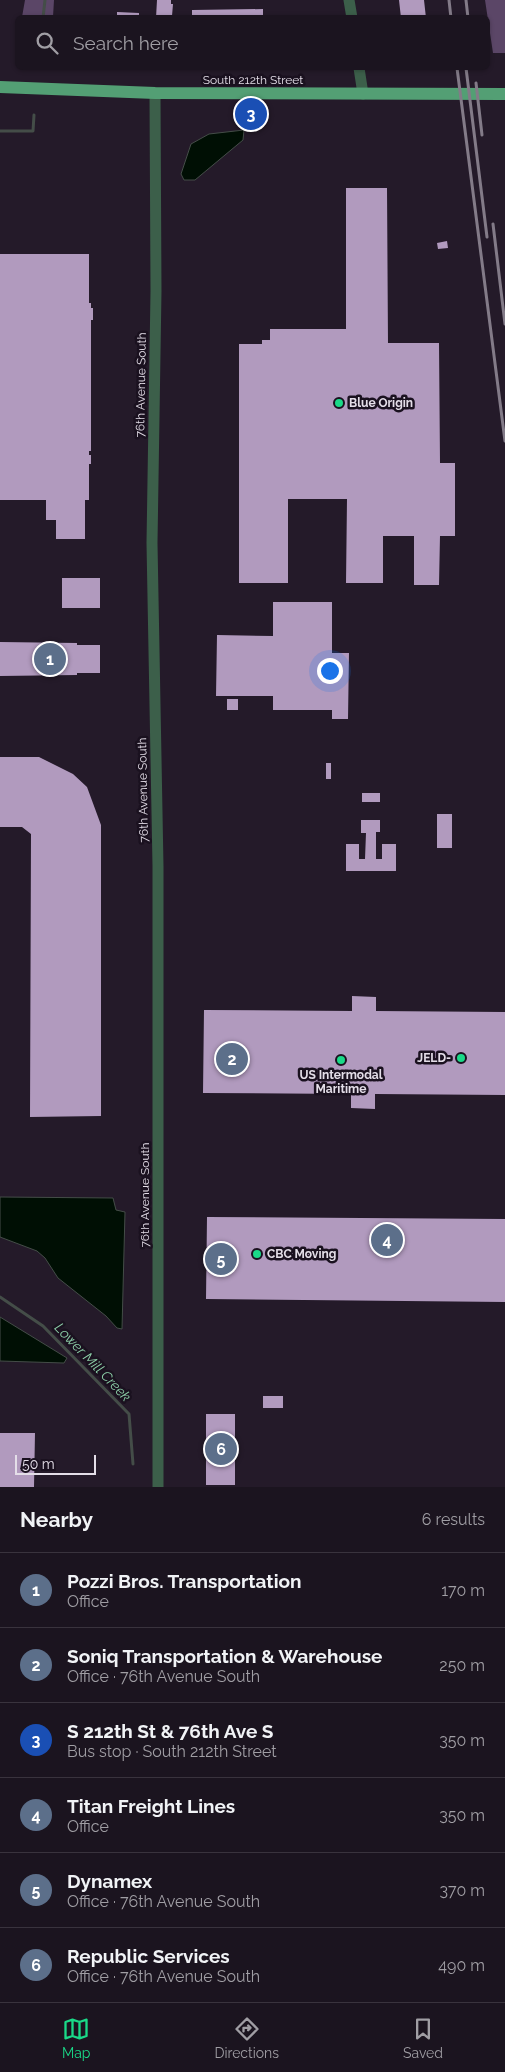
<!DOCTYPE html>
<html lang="en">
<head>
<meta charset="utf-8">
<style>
	body { margin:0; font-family:Raleway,sans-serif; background:#241d28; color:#f1f3f6 }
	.scale { position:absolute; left:15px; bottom:12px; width:81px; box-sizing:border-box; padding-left:5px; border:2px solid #e4dee8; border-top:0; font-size:14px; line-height:18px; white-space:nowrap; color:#e4dee8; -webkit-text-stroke:4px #1a111f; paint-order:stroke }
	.you { position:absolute; left:329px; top:670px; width:18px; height:18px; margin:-12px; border:4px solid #fff; border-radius:50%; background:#1a73e8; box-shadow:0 0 0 8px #1a73e833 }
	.badge { display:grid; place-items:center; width:32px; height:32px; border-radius:50%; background:#1ad988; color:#fff; font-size:16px; font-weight:700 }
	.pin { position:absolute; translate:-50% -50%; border:2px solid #fff; box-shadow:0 1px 5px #0006 }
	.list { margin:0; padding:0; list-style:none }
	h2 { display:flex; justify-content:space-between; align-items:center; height:65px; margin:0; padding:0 20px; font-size:21px }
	h2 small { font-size:16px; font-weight:400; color:#a09ea4 }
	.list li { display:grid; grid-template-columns:32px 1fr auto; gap:15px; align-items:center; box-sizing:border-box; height:75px; padding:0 20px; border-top:1px solid #39333d }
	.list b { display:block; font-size:19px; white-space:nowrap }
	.list p { margin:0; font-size:16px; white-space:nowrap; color:#a09ea4 }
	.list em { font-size:16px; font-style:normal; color:#a09ea4 }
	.icon { flex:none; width:28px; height:28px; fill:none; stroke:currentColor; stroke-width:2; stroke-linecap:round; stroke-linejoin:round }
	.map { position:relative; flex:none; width:505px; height:1487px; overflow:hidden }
	.search { position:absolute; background:#1b141f; box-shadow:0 1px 4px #0004; left:15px; right:15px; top:15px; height:55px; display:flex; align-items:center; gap:12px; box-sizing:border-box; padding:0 18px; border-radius:8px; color:#a09ea4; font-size:19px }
	.sheet { height:515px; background:#1b141f }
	nav { display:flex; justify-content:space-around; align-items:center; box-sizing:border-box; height:70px; border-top:1px solid #39333d; background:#1b141f; font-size:14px; color:#a09ea4 }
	nav a { display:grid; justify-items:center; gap:2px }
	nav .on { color:#1ad988 }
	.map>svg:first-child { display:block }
</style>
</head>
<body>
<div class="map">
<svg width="505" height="1487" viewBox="0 0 505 1487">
	<rect width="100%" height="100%" fill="#241a29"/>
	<path fill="#5b4667" d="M25,0H54L53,17H22Z
		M485,0H505V53H493Z"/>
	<path fill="#000f04" stroke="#444d48" d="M244,130L243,140L195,180H184L181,174L191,144L209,134Z
		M0,1197L113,1198L116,1210L125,1212L122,1329L117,1328L106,1316L58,1278L45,1258L37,1251L0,1237Z
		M0,1317L67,1358L64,1363L0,1361Z"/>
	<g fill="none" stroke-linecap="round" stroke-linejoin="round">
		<path stroke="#444d48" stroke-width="3" d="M43,18L45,0
			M0,131H33L34,115
			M0,1297L43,1326L129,1414L133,1464"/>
	</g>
	<path fill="#b19abe" d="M157,0H171V4H173L172,16L156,18Z
		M399,0H424L426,18H401Z
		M263,9V18H192V10Z
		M117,12L139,13V18H117Z
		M346,188H387L388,343H439L440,463H455V536H440L439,585H414V536H383V583H346L347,499H288V583H239V344H262V340H270V329H346Z
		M447,241L448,248L438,249L437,243Z
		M0,254H89V303H91V308H93V320H91V451H89V455H91V464H89V500H85V539H56V520H46V500H0Z
		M62,578H100V608H62Z
		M273,602H332V653H349L348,719H332V710H273V696H216L217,635L273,636Z
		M0,642L77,643V645H100V673H77V675L0,676Z
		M227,699H238V710H227Z
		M0,757H39L73,774L87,787L101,825V1116L30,1117L31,834L22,827H0Z
		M326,763H331V779H326Z
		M362,793H380V802H362Z
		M437,814H452V848H437Z
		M361,820H380V832H376V859H382V844H396V871H346V844H359V859H365L366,833H361Z
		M352,996L376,997V1011L505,1012V1095L375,1094V1109L351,1108V1094L203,1093L204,1010L352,1011Z
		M207,1217L505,1219V1302L206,1299Z
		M263,1396H283V1408H263Z
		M206,1414H235V1485H206Z
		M0,1433H35L34,1487H0Z"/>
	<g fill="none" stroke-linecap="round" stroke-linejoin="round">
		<path stroke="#3c5f4a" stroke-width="11" d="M349,0L352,18
			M359,68L363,94
			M155,93L156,291L152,543L158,866V1487"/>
		<path stroke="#539f74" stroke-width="12" d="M0,87L155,93L505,94"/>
		<path stroke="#837b88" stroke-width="3" d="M449,0L451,18
			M466,0L468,18
			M457,68L505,441
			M466,68L487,237
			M476,83L482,135
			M493,224L505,324"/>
	</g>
	<g fill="#1ad988" stroke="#1a111f" stroke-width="2">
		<circle cx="339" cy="403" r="5"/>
		<circle cx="461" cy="1058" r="5"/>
		<circle cx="341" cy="1060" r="5"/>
		<circle cx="257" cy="1254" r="5"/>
	</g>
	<g text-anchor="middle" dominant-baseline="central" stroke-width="5" stroke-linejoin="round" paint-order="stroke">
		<g font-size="12" fill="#e4dee8" stroke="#1a111f">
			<text x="253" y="80">South 212th Street</text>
			<text transform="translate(141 385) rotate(-89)">76th Avenue South</text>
			<text transform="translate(143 790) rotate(-91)">76th Avenue South</text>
			<text transform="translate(145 1195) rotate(-90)">76th Avenue South</text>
		</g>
		<g font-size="12" font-weight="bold" fill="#e4dee8" stroke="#1a111f" text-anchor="start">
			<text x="349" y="403">Blue Origin</text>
			<text x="451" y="1058" text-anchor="end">JELD-</text>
			<text x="341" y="1075" text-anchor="middle">US Intermodal<tspan x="341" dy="14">Maritime</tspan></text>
			<text x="267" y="1254">CBC Moving</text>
		</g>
		<g font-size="14" font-style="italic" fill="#8dcfa8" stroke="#1a111f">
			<text transform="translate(93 1362) rotate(46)">Lower Mill Creek</text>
		</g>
	</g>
</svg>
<div class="scale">50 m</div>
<div class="you"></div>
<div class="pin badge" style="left:50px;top:659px;background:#5c6f8a">1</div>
<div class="pin badge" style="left:232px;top:1059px;background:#5c6f8a">2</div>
<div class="pin badge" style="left:251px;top:114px;background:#1a4fb4">3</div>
<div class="pin badge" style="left:387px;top:1240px;background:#5c6f8a">4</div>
<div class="pin badge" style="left:221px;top:1259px;background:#5c6f8a">5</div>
<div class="pin badge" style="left:221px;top:1449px;background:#5c6f8a">6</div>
<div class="search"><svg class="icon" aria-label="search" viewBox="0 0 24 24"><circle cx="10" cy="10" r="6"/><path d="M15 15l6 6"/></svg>Search here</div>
</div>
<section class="sheet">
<h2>Nearby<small>6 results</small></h2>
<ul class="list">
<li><span class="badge" style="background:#5c6f8a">1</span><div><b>Pozzi Bros. Transportation</b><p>Office</p></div><em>170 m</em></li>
<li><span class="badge" style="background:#5c6f8a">2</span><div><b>Soniq Transportation &amp; Warehouse</b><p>Office · 76th Avenue South</p></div><em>250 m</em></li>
<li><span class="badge" style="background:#1a4fb4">3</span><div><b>S 212th St &amp; 76th Ave S</b><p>Bus stop · South 212th Street</p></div><em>350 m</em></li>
<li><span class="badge" style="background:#5c6f8a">4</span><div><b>Titan Freight Lines</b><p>Office</p></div><em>350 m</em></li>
<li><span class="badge" style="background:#5c6f8a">5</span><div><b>Dynamex</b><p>Office · 76th Avenue South</p></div><em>370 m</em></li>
<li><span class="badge" style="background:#5c6f8a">6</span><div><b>Republic Services</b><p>Office · 76th Avenue South</p></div><em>490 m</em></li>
</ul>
</section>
<nav>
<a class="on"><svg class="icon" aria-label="map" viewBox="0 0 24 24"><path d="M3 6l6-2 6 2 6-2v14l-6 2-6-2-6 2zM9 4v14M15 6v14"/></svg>Map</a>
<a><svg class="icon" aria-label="directions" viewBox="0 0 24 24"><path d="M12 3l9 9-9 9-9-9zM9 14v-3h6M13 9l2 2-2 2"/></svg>Directions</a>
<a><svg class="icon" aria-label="saved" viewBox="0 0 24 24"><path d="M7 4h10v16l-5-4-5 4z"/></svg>Saved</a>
</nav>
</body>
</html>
